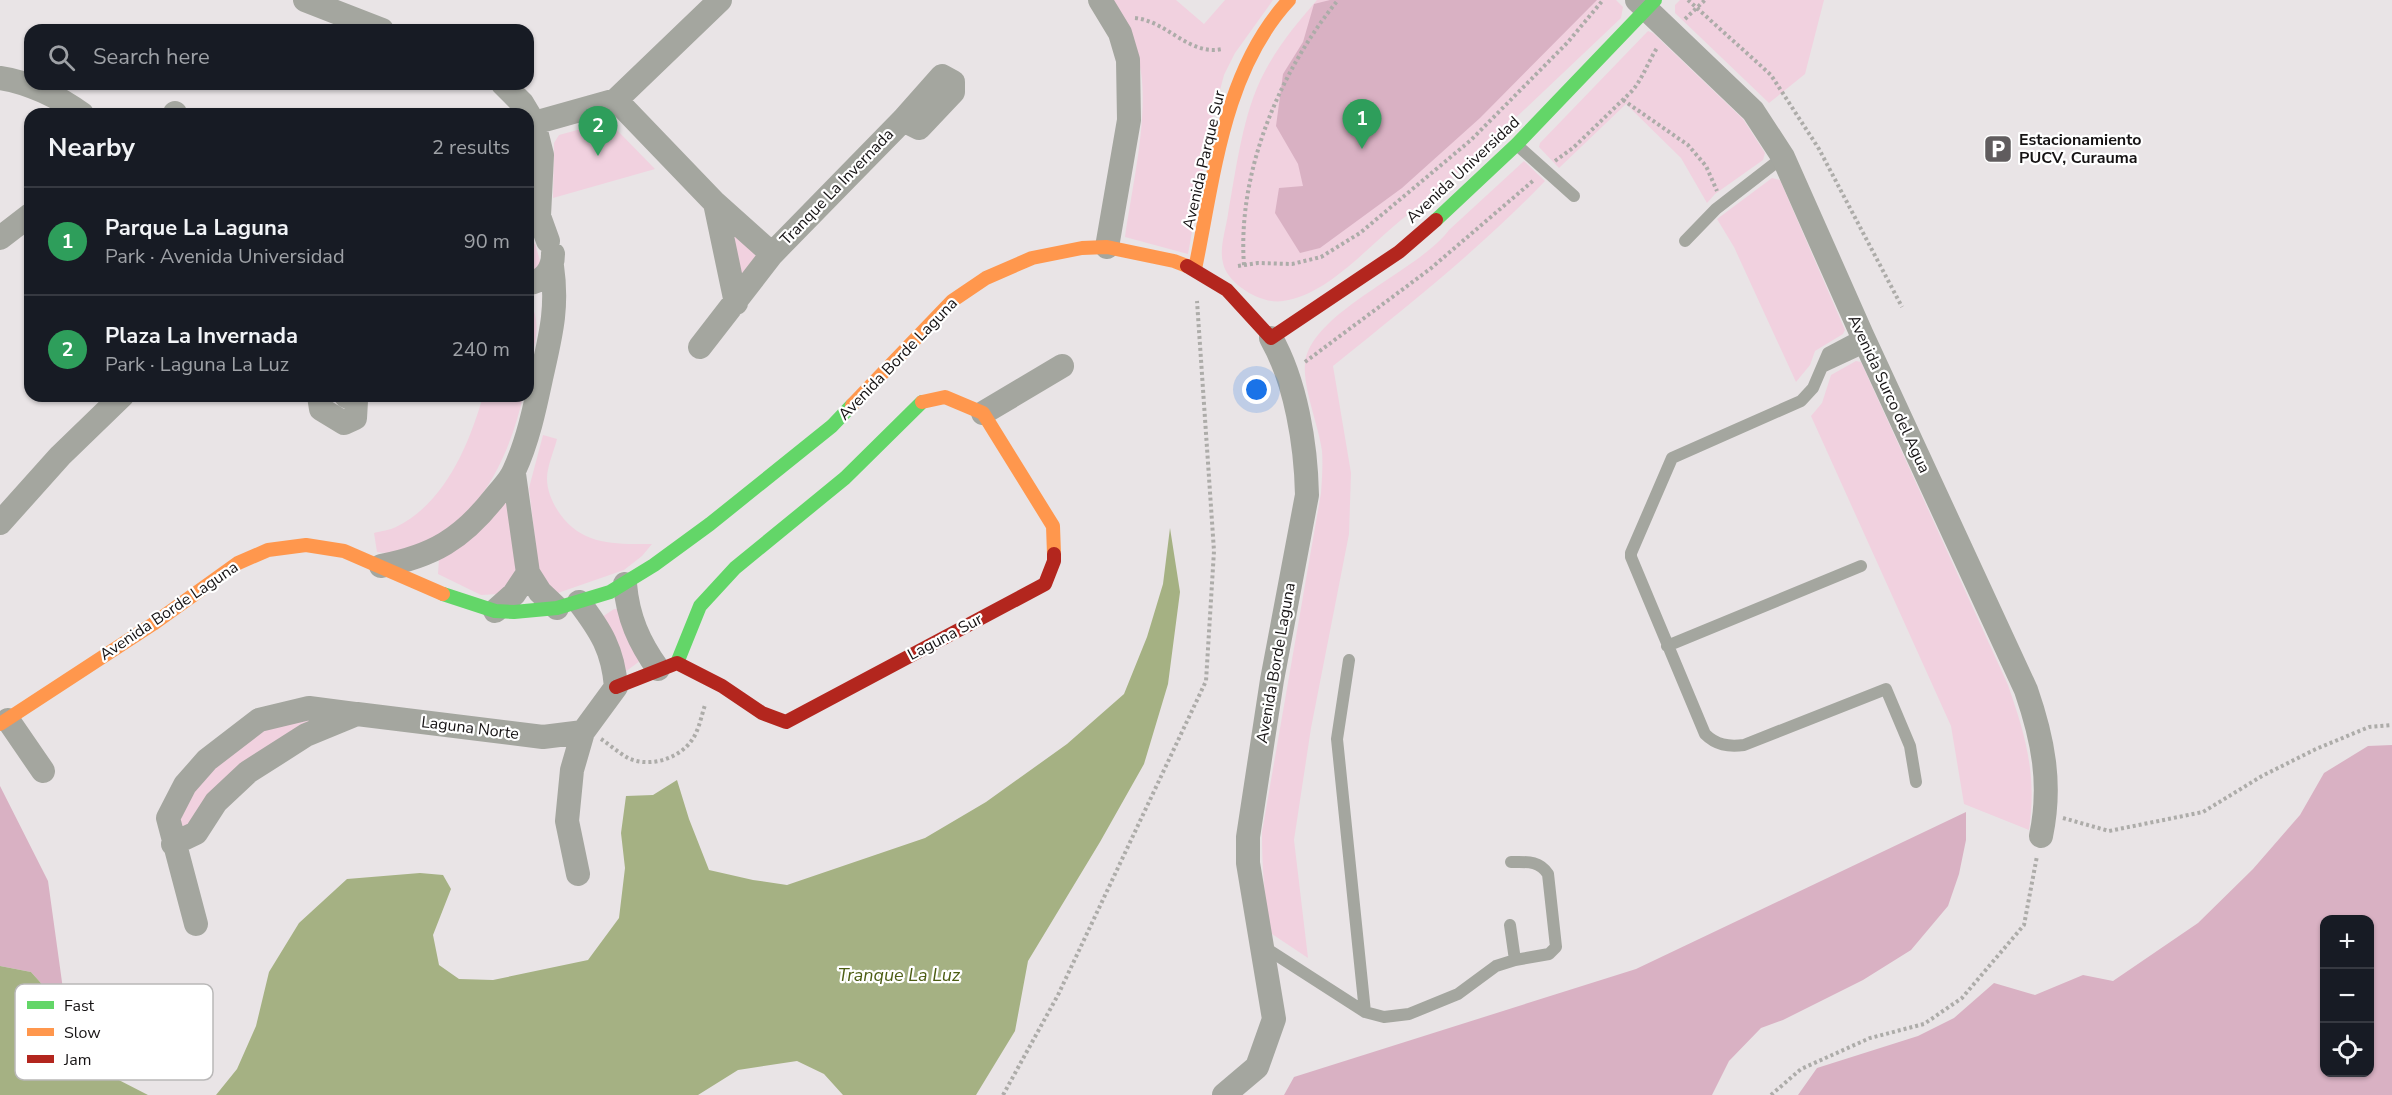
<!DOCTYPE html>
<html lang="en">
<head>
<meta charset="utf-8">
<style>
	body { margin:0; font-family:"Nunito Sans",sans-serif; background:#20242c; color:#f1f3f6 }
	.controls { position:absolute; right:18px; bottom:18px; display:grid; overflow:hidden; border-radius:12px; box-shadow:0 2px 4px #0004 }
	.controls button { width:54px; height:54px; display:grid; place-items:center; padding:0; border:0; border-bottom:2px solid #363941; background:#171b24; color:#f1f3f6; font:30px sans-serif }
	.you { position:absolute; left:1257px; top:390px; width:21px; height:21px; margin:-15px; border:4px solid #fff; border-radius:50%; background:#1a73e8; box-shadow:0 0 0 9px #1a73e833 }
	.badge { display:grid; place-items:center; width:39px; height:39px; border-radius:50%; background:#0b8043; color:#fff; font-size:20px; font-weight:700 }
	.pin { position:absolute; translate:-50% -50px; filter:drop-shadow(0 2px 3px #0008) }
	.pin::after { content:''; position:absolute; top:32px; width:21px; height:18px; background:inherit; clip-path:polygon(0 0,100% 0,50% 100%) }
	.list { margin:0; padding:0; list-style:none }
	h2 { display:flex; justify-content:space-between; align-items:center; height:78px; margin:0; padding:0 24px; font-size:26px }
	h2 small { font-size:20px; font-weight:400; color:#9ea1a6 }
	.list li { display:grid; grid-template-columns:39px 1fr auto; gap:18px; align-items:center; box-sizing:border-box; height:108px; padding:0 24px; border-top:2px solid #363941 }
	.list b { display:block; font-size:22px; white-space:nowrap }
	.list p { margin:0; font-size:20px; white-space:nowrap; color:#9ea1a6 }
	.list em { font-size:20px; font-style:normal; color:#9ea1a6 }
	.icon { flex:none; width:33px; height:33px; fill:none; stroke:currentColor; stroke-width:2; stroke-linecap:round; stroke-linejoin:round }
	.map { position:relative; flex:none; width:2392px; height:1095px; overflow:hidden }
	.search { position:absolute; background:#171b24; box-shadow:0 2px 4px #0004; left:24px; top:24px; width:510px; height:66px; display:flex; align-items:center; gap:15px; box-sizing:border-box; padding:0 21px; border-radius:18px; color:#9ea1a6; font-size:22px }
	.panel { position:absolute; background:#171b24; box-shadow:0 2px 4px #0004; left:24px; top:108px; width:510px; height:294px; border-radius:18px }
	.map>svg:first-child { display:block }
</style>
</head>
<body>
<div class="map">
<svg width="2392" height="1095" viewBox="0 0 2392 1095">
	<rect width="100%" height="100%" fill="#e9e4e6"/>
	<path fill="#f1d1df" d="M1110,0H1176L1204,24L1225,0H1273L1235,53L1224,75L1212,120L1188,254L1125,237C1132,187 1148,121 1141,72C1137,45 1122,23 1110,0Z
		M1317,0H1616L1623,7L1621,18L1427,202C1380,228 1338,293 1283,301C1262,305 1227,284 1223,263C1219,248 1226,229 1228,214C1236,170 1243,112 1264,73C1278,46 1297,23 1317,0Z
		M1680,0H1824L1805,74L1769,103L1675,13V5Z
		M1648,31L1653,33L1743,119L1765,153L1763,160L1715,194L1707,203L1681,158L1626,104L1559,168L1539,147L1540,143Z
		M603,123L613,126L655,169L553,198L554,143L559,135Z
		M1524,161L1545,181C1480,249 1406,307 1333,366L1351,473L1349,534L1311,728L1294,840L1308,958L1272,934C1264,899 1262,867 1262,832L1321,493C1322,479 1323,465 1322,451C1319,427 1303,388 1305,365C1308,313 1418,272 1449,230Z
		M1772,178L1780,180L1845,330L1843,334L1815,351L1810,365L1796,382L1734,247L1717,219Z
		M736,229L761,256L739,283L728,235Z
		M528,241L535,244L542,267L535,274L528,268Z
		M528,299C544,325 534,343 528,371Z
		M1856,361L1861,362L2008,685C2026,737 2037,775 2029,830L1964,804L1951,726L1811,416L1822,403L1831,375Z
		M483,396H523C510,456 478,524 417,546C401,552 394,555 377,552L374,533C381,531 390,530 396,527C445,503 469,445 483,396Z
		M543,435L557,439C554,451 547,466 547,479C547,491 553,504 560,514C583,546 616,544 652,544L642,556L624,570L552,595L539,573L529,488Z
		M504,502L508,505L517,571L499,594L481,595L438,574L439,560Z
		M614,609H619L644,658L625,672L602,617Z
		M309,716L311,726L187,828L178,824L187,794L210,766L271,725Z"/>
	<path fill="#d9b1c3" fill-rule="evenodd" d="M1330,0H1597L1480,118L1402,188L1320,248L1300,253L1275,213L1279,188L1303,186L1298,164L1276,126L1283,74L1303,42L1314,4Z
		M2392,745V1095H1798L1817,1068L1918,1036L1954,1018L1994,983L2035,995L2083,975L2113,981L2198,923L2253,869L2300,815L2324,773L2368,746ZM2324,920H2370V1072H2324Z
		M0,786L48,881L66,1011L31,972L0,966Z
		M1966,812V840L1959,874L1948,906L1911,950L1863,980L1783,1020L1761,1028L1729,1061L1712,1095H1284L1294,1077L1636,969Z"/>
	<path fill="#a5b183" d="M1170,528L1180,592L1168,684L1144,764L1100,842L1028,961L1015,1031L976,1095H843L824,1074L797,1061L738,1070L698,1095H216L237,1069L256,1026L269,972L299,923L347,879L420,873L443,875L451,889L433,935L439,965L459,979L493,980L588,960L619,918L625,868L621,833L626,796L653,795L677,780L689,819L709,870L753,880L787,885L925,838L986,802L1067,744L1124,694L1147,637L1163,584Z
		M0,966L31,972L66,1011L111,1076L148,1095H0Z"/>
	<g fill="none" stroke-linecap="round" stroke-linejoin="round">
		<path stroke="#adaca9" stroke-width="4" stroke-dasharray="3 3" stroke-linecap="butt" d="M1688,0L1771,75L1819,149L1902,307
			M1135,18C1167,21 1189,56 1222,49
			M1685,19L1705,0
			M1623,100L1688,145L1706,166L1717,191
			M1555,161L1573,148L1632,91C1643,78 1648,62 1657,48
			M1244,265C1237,172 1280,71 1338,0
			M1238,266L1258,263L1292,264L1321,257L1360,233L1471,140L1568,42L1603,0
			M1305,362L1430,269L1534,180
			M601,739C610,745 619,753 628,758C649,768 679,759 692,740C699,730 701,717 705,705
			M2063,818L2109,831L2203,812L2262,776L2316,749L2369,727L2392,725
			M1003,1095L1058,995L1206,681L1214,551L1197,301
			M1771,1095L1801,1069L1870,1038L1924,1024L1962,998L2024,925L2037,856"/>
		<path stroke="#a4a69f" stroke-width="12" d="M1517,145L1574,196
			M1685,241L1716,209L1783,157
			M1862,335L1828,353L1813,388L1801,401L1672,458L1631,553V557L1705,734C1716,745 1728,747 1744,745L1886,689L1910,746L1916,782
			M1824,366L1867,346
			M1667,646L1861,566
			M1349,660L1337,739L1365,1012
			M1511,862C1526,862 1539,860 1548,874L1556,947L1549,954L1515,960
			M1264,947L1365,1012L1384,1017L1409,1014L1458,994L1496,966L1515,960L1510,925"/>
		<path stroke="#a4a69f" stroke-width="24" d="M305,0L382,30
			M1100,0L1120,33L1128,60L1129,120L1107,247
			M1637,0L1753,111L1783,157L1862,335L2026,690C2043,739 2052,784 2041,836
			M0,78C28,82 59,97 82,114
			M503,84L522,103L534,123L542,155L539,216L548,241
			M616,100L715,203L772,254
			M175,114V113
			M534,123L616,100L720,0
			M715,203L736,303
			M0,238L30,215
			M528,283C544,282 553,269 553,254
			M700,347L772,254L903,120L942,76L953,82V92L919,128L903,120
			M319,396L321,409L344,423L355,418L356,401L346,396
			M983,413L1062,366
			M514,474L528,573L540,592L557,608
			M0,523L60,456L122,396
			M381,566C433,556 462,539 495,497C501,489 510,481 514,471C528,441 535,407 542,374C551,334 558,307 552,266
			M625,584C628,618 639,642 658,669
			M495,611L514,594L528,573
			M8,720L43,771
			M173,844L196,833L216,802L248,772L306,735L357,714L543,737L583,732
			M578,874L567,821L572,770L583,732L616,687C613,650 601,631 579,602
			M196,924L168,818L185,785L207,760L259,720L309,708L355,714
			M1224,1095L1257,1067L1274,1019L1248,863V837L1272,680L1307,495C1306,445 1296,382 1271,338"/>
		<path stroke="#63d668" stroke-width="14" d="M1436,220L1517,144L1655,0
			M443,594L495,611L514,612L557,608L610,592L654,565L710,524L832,426L852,405
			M677,663L700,606L735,568L845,478L922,402"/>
		<path stroke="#ff974d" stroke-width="14" d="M1195,269C1214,178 1223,71 1289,0
			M922,402L945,397L983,413L1053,526L1054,554
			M852,405L952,301L986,278L1032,258L1082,248L1107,247L1174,261L1187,266
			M0,724L153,624L238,563L268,550L306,545L344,551L443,594"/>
		<path stroke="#b3261e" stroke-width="14" d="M1187,266L1227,290L1271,338L1399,252L1436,220
			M616,687L677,663L722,686L762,713L786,722L1045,584L1054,561V554"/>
	</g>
	<defs>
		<g id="parking-square" transform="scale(1.5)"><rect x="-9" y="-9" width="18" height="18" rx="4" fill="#605c5e" stroke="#fff"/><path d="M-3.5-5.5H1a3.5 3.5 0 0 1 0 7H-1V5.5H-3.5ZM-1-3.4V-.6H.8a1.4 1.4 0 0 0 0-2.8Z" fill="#fff"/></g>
	</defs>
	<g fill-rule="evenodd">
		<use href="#parking-square" x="1998" y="149"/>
	</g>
	<g text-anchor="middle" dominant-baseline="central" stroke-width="4.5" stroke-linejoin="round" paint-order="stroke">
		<g font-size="16" font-weight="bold" fill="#161314" stroke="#fff" text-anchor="start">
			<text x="2019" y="140">Estacionamiento<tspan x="2019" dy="18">PUCV, Curauma</tspan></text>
		</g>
		<g font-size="16" fill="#161314" stroke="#fff">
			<text transform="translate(1204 160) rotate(-77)">Avenida Parque Sur</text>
			<text transform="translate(1463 170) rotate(-43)">Avenida Universidad</text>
			<text transform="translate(837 187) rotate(-46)">Tranque La Invernada</text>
			<text transform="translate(898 359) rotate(-46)">Avenida Borde Laguna</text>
			<text transform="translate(1889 394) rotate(65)">Avenida Surco del Agua</text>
			<text transform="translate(169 611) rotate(-34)">Avenida Borde Laguna</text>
			<text transform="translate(945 637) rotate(-28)">Laguna Sur</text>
			<text transform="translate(1276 663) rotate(-80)">Avenida Borde Laguna</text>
			<text transform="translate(470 728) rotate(7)">Laguna Norte</text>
		</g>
		<g font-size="18" font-style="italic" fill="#4c5d13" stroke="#fff">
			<text x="899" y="975">Tranque La Luz</text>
		</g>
	</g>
	<rect x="15" y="984" width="198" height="96" rx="9" fill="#fff" stroke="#b9b8b8" stroke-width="1.5"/>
	<rect x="27" y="1001" width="27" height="8" fill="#63d668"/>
	<rect x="27" y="1028" width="27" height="8" fill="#ff974d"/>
	<rect x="27" y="1055" width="27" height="8" fill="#b3261e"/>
	<g font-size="16" fill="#161314">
		<text x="64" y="1011">Fast</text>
		<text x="64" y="1038">Slow</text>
		<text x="64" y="1065">Jam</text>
	</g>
</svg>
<div class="controls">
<button>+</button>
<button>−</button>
<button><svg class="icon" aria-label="locate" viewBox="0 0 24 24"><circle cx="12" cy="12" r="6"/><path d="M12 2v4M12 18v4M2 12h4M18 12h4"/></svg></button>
</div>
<div class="you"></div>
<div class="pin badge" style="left:1362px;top:149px;background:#2e9e5b">1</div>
<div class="pin badge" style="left:598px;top:156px;background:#2e9e5b">2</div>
<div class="search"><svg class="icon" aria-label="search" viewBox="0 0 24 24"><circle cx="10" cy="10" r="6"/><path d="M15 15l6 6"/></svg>Search here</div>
<section class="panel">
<h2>Nearby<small>2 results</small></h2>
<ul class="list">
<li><span class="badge" style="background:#2e9e5b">1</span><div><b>Parque La Laguna</b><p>Park · Avenida Universidad</p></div><em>90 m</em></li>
<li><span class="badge" style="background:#2e9e5b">2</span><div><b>Plaza La Invernada</b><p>Park · Laguna La Luz</p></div><em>240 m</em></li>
</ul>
</section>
</div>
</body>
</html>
